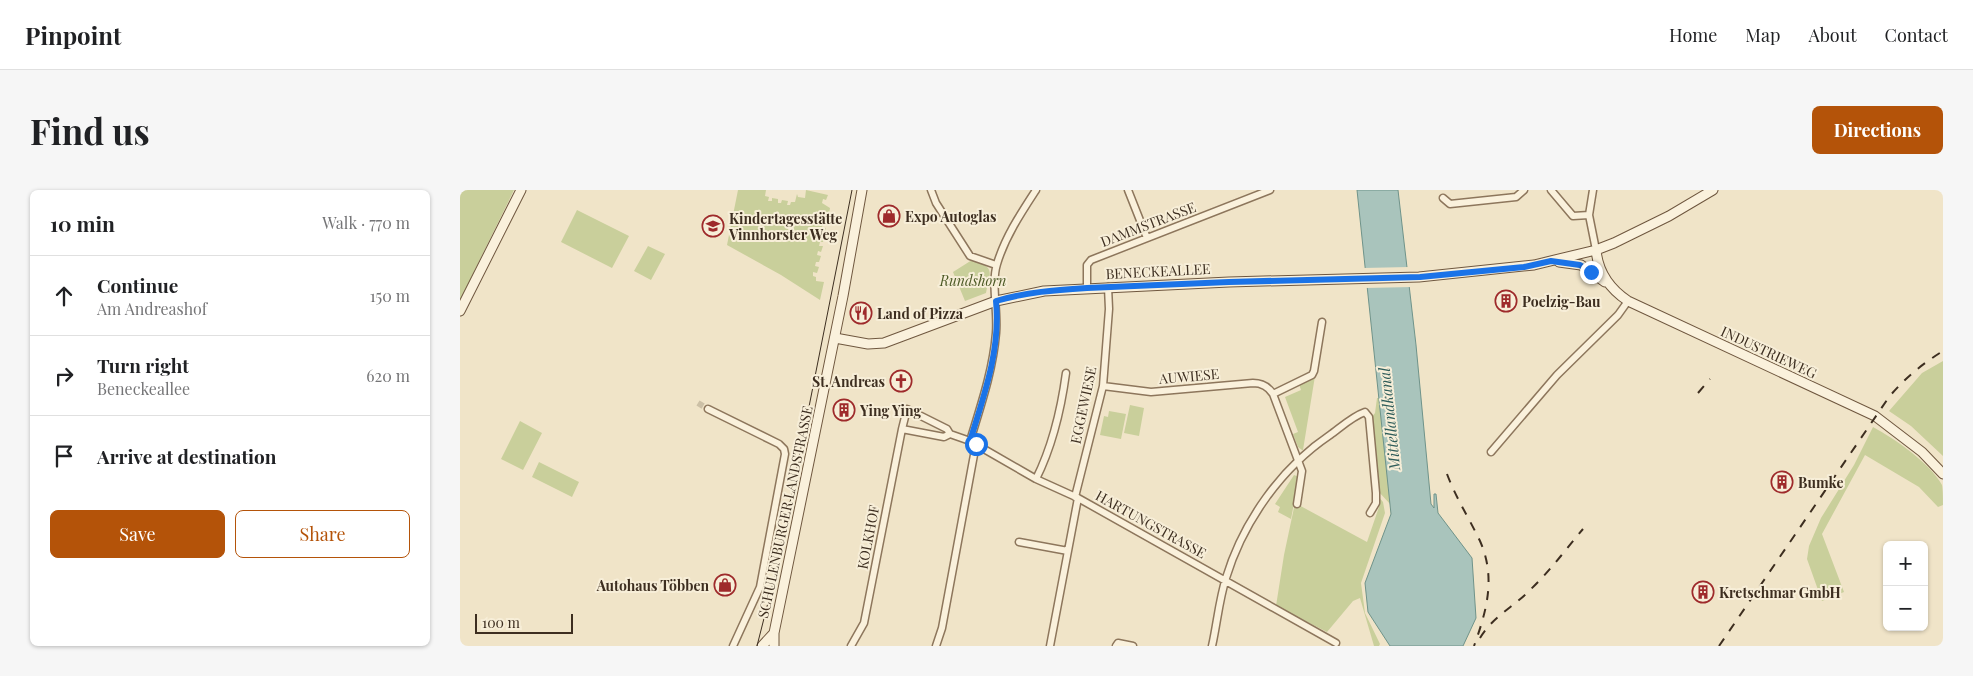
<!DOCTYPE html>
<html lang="en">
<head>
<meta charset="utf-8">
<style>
	body { margin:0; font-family:"Playfair Display",serif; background:#f6f6f6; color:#202124 }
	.controls { position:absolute; right:15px; bottom:15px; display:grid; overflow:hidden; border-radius:8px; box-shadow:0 1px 4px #0004 }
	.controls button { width:45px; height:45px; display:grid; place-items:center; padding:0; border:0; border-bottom:1px solid #e0e0e0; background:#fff; color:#202124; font:25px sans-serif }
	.scale { position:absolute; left:15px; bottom:12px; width:98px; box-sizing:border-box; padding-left:5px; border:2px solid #3d2e20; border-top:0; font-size:14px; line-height:18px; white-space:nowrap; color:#3d2e20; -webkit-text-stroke:4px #f7eed8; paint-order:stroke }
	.stop { position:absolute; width:15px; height:15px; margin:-11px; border:4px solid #1a73e8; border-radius:50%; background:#fff }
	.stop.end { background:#1a73e8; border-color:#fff; box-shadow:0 1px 5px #0008 }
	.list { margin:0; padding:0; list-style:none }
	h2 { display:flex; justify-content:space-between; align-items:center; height:65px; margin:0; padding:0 20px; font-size:21px }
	h2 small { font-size:16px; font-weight:400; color:#757577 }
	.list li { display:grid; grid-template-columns:32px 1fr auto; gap:15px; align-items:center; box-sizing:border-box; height:80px; padding:0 20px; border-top:1px solid #e0e0e0 }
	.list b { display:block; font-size:19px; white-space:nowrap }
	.list p { margin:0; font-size:16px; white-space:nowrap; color:#757577 }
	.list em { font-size:16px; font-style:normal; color:#757577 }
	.actions { display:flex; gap:10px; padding:15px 20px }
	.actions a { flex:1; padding:11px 0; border:1px solid #b45309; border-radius:8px; text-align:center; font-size:18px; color:#b45309 }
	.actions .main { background:#b45309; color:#fff }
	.icon { flex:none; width:28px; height:28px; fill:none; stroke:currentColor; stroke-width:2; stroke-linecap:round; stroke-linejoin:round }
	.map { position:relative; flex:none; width:1483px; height:456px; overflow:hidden; border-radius:8px }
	header { display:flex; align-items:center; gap:30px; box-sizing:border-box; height:70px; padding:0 25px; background:#fff; border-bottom:1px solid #e0e0e0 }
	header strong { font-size:24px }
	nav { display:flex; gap:28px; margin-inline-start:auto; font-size:18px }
	.intro { display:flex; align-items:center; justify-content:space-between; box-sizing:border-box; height:120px; padding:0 30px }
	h1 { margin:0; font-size:35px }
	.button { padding:12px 22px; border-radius:8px; background:#b45309; color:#fff; font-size:18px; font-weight:700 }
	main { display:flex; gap:30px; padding:0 30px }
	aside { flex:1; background:#fff; border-radius:8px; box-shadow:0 1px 4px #0004 }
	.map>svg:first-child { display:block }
</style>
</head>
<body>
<header>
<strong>Pinpoint</strong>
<nav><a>Home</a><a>Map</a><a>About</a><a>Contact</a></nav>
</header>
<div class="intro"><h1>Find us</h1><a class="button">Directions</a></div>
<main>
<aside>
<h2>10 min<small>Walk · 770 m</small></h2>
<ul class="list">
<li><svg class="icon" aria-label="ahead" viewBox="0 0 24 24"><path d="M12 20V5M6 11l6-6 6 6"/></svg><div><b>Continue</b><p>Am Andreashof</p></div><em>150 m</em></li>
<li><svg class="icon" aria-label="right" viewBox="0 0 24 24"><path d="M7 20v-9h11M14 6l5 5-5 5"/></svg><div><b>Turn right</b><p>Beneckeallee</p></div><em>620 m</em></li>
<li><svg class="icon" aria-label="arrive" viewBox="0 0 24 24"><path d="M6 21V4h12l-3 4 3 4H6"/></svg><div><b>Arrive at destination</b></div></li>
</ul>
<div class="actions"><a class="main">Save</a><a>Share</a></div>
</aside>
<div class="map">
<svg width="1483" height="456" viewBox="0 0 1483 456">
	<rect width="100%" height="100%" fill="#f0e4c8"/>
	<path fill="#c9cf9b" d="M0,0H54L0,110Z
		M278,0H306L305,6L309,7L308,11H312V8L318,9V13H321L322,10L328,11L327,15H330L331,12H335L337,4L338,7L345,8L346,0L368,5L366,10L363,9L362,13L370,18L369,24L365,23V27L368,28L367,34H363L362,37L366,38L365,44L361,43V45L364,48L363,52H360L359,56H363L361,62L358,61L357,65L361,66L359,72H356L355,76L359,77L357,83L353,82V86L356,87V91L364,92L360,110L321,85L267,55Z
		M117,20L169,46L152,78L101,52Z
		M188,56L205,64L191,90L174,81Z
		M512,70C536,78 530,81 526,103L505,111L493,82Z
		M1483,171V266L1451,236L1429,221L1462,183Z
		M855,186L843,260H842L838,257L833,244L838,242L825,207L841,200L839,194Z
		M917,208H920L931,315L918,301L911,228L915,223Z
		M670,215L684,218L679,246L664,243Z
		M649,221L666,224L661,249L640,245L644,226L648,227Z
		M60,231L82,243L63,280L41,269Z
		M1413,237C1435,249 1470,273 1482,295C1483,300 1483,309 1483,315L1478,317L1459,297L1405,265L1362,344L1384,402L1362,411L1347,369L1349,356L1361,328L1394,275Z
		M79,272L119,292L112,307L72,287Z
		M834,285L839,287L831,329L818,322L820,317L815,314Z
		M918,306L923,312L925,323L901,393L905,423L920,454L919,456H914L900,408L893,411L867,442L816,416L824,365L835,313L907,352L919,317Z"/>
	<path fill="#a9c4bc" stroke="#6f938a" d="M897,0H938L956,155L971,314L974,318V304H976L978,323L1012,368L1016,428L1003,456H930L908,422L905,393L931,324Z"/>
	<path fill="#f0e4c8" d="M949,77L952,97L905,98L903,78Z"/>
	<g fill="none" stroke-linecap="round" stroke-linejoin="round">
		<path stroke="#ccc0a6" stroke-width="6" stroke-dasharray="6 3" stroke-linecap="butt" d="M238,213L248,219"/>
		<g stroke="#8d765c" stroke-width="9">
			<path id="street" d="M471,0L476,13L510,66L536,75
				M668,0L687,48
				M1091,0L1113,26L1129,25
				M1133,0L1129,25L1136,60
				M983,8L990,14L1056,7L1064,0
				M627,98V75L631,70L810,0
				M643,196L691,202L793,193C801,193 808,196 813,204L842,281L837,314
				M813,204L852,185L854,181L862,132
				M248,219L319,254L324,259L325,264L300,397L273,456
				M490,244L484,247L442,239L447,219L487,239L490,244L510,251L576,289L618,308L876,453
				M510,251C521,215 533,180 536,143C538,121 531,93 537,74C545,47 561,23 576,0
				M1031,262L1097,185L1158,125L1168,111
				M576,289C593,255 601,220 606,183
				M615,307L643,196L649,119L648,97
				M559,352L608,361
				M391,456L404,433L442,239
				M476,456L482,438L516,254
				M590,456L618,308
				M656,456L658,453L673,456
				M752,456C757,434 759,410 766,388C783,332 821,278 870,245C881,237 893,226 905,222L909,227L916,303V313L910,323"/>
		</g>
		<g stroke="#6f573f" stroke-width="11">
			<path id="secondary" d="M1136,60C1138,82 1150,99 1168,111L1415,226L1462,262L1483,284
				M1099,72L1121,75L1145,92
				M0,121L61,0
				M375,148L408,154L424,153L536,111L584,101L769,92L959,87L1074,75L1136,60L1154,53L1209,26L1253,0
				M302,456L314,443
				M314,456V443L383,106L402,0"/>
		</g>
		<use href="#street" stroke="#faf1dc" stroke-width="6"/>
		<use href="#secondary" stroke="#faf1dc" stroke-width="9"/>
		<path stroke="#3d2e20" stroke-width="1" d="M297,456L318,373L392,0"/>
		<path stroke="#3d2e20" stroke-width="2" stroke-dasharray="9 9" stroke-linecap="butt" d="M1238,203L1250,189
			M987,284C996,308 1009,328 1020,351C1036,387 1027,420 1014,456
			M1020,448C1033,426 1055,416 1071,399C1090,381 1106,359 1123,339
			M1259,456L1429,207C1445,188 1462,174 1483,161"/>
	</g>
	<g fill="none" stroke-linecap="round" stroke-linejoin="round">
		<path stroke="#1a73e8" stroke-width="6" d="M516,254L510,251C524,206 541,158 536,111C566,102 596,100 627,98L769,92L960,87L1064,77L1091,71L1120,75L1131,82"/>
	</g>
	<defs>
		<g id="shop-ring" transform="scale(1.125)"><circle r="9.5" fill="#f7eed8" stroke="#9e2a2b" stroke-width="1.5"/><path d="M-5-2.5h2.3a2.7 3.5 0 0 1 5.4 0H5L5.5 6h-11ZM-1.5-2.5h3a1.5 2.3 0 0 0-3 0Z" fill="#9e2a2b"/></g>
		<g id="school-ring" transform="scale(1.125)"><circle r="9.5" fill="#f7eed8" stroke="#9e2a2b" stroke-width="1.5"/><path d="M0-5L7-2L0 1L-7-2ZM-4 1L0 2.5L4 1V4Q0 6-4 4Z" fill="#9e2a2b"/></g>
		<g id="building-ring" transform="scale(1.125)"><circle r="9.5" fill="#f7eed8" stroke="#9e2a2b" stroke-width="1.5"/><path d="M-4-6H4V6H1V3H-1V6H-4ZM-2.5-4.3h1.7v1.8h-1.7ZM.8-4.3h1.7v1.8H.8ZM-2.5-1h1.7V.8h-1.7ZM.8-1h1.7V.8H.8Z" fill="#9e2a2b"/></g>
		<g id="restaurant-ring" transform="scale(1.125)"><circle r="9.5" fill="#f7eed8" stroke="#9e2a2b" stroke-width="1.5"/><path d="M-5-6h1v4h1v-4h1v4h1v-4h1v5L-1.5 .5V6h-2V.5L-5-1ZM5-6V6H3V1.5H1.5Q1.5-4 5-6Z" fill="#9e2a2b"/></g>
		<g id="church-ring" transform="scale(1.125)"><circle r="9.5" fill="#f7eed8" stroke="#9e2a2b" stroke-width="1.5"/><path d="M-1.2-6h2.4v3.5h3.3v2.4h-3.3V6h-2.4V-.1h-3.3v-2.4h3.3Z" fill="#9e2a2b"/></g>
	</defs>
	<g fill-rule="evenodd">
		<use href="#shop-ring" x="429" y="26"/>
		<use href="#school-ring" x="253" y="36"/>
		<use href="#building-ring" x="1046" y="111"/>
		<use href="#restaurant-ring" x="401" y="123"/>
		<use href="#church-ring" x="441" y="191"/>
		<use href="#building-ring" x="384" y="220"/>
		<use href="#building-ring" x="1322" y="292"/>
		<use href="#shop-ring" x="265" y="395"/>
		<use href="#building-ring" x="1243" y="402"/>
	</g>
	<g text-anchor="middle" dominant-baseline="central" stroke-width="4" stroke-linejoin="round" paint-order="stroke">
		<g font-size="14" font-weight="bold" fill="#3d2e20" stroke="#f7eed8" text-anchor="start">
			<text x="445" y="26">Expo Autoglas</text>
			<text x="269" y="28">Kindertagesstätte<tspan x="269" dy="16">Vinnhorster Weg</tspan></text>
			<text x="1062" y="111">Poelzig-Bau</text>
			<text x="417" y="123">Land of Pizza</text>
			<text x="425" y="191" text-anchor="end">St. Andreas</text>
			<text x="400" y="220">Ying Ying</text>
			<text x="1338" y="292">Bumke</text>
			<text x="249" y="395" text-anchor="end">Autohaus Többen</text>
			<text x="1259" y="402">Kretschmar GmbH</text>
		</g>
		<g font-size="14" fill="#3d2e20" stroke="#f7eed8">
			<text transform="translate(688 34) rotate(-21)">DAMMSTRASSE</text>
			<text transform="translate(698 81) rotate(-3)">BENECKEALLEE</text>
			<text transform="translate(1309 162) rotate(25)">INDUSTRIEWEG</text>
			<text transform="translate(729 186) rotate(-5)">AUWIESE</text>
			<text transform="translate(623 215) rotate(-78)">EGGEWIESE</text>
			<text transform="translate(325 322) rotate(-78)">SCHULENBURGER LANDSTRASSE</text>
			<text transform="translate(691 334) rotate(29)">HARTUNGSTRASSE</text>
			<text transform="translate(408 347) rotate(-79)">KOLKHOF</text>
		</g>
		<g font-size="14" font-style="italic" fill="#4d5a26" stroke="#f7eed8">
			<text x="513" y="90">Rundshorn</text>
		</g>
		<g font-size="15" font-style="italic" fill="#2f5d5a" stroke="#f7eed8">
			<text transform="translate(929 229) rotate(-96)">Mittellandkanal</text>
		</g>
	</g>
</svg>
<div class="controls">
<button>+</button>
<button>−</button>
</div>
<div class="scale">100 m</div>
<div class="stop" style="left:516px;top:254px"></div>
<div class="stop end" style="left:1131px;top:82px"></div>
</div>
</main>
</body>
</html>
